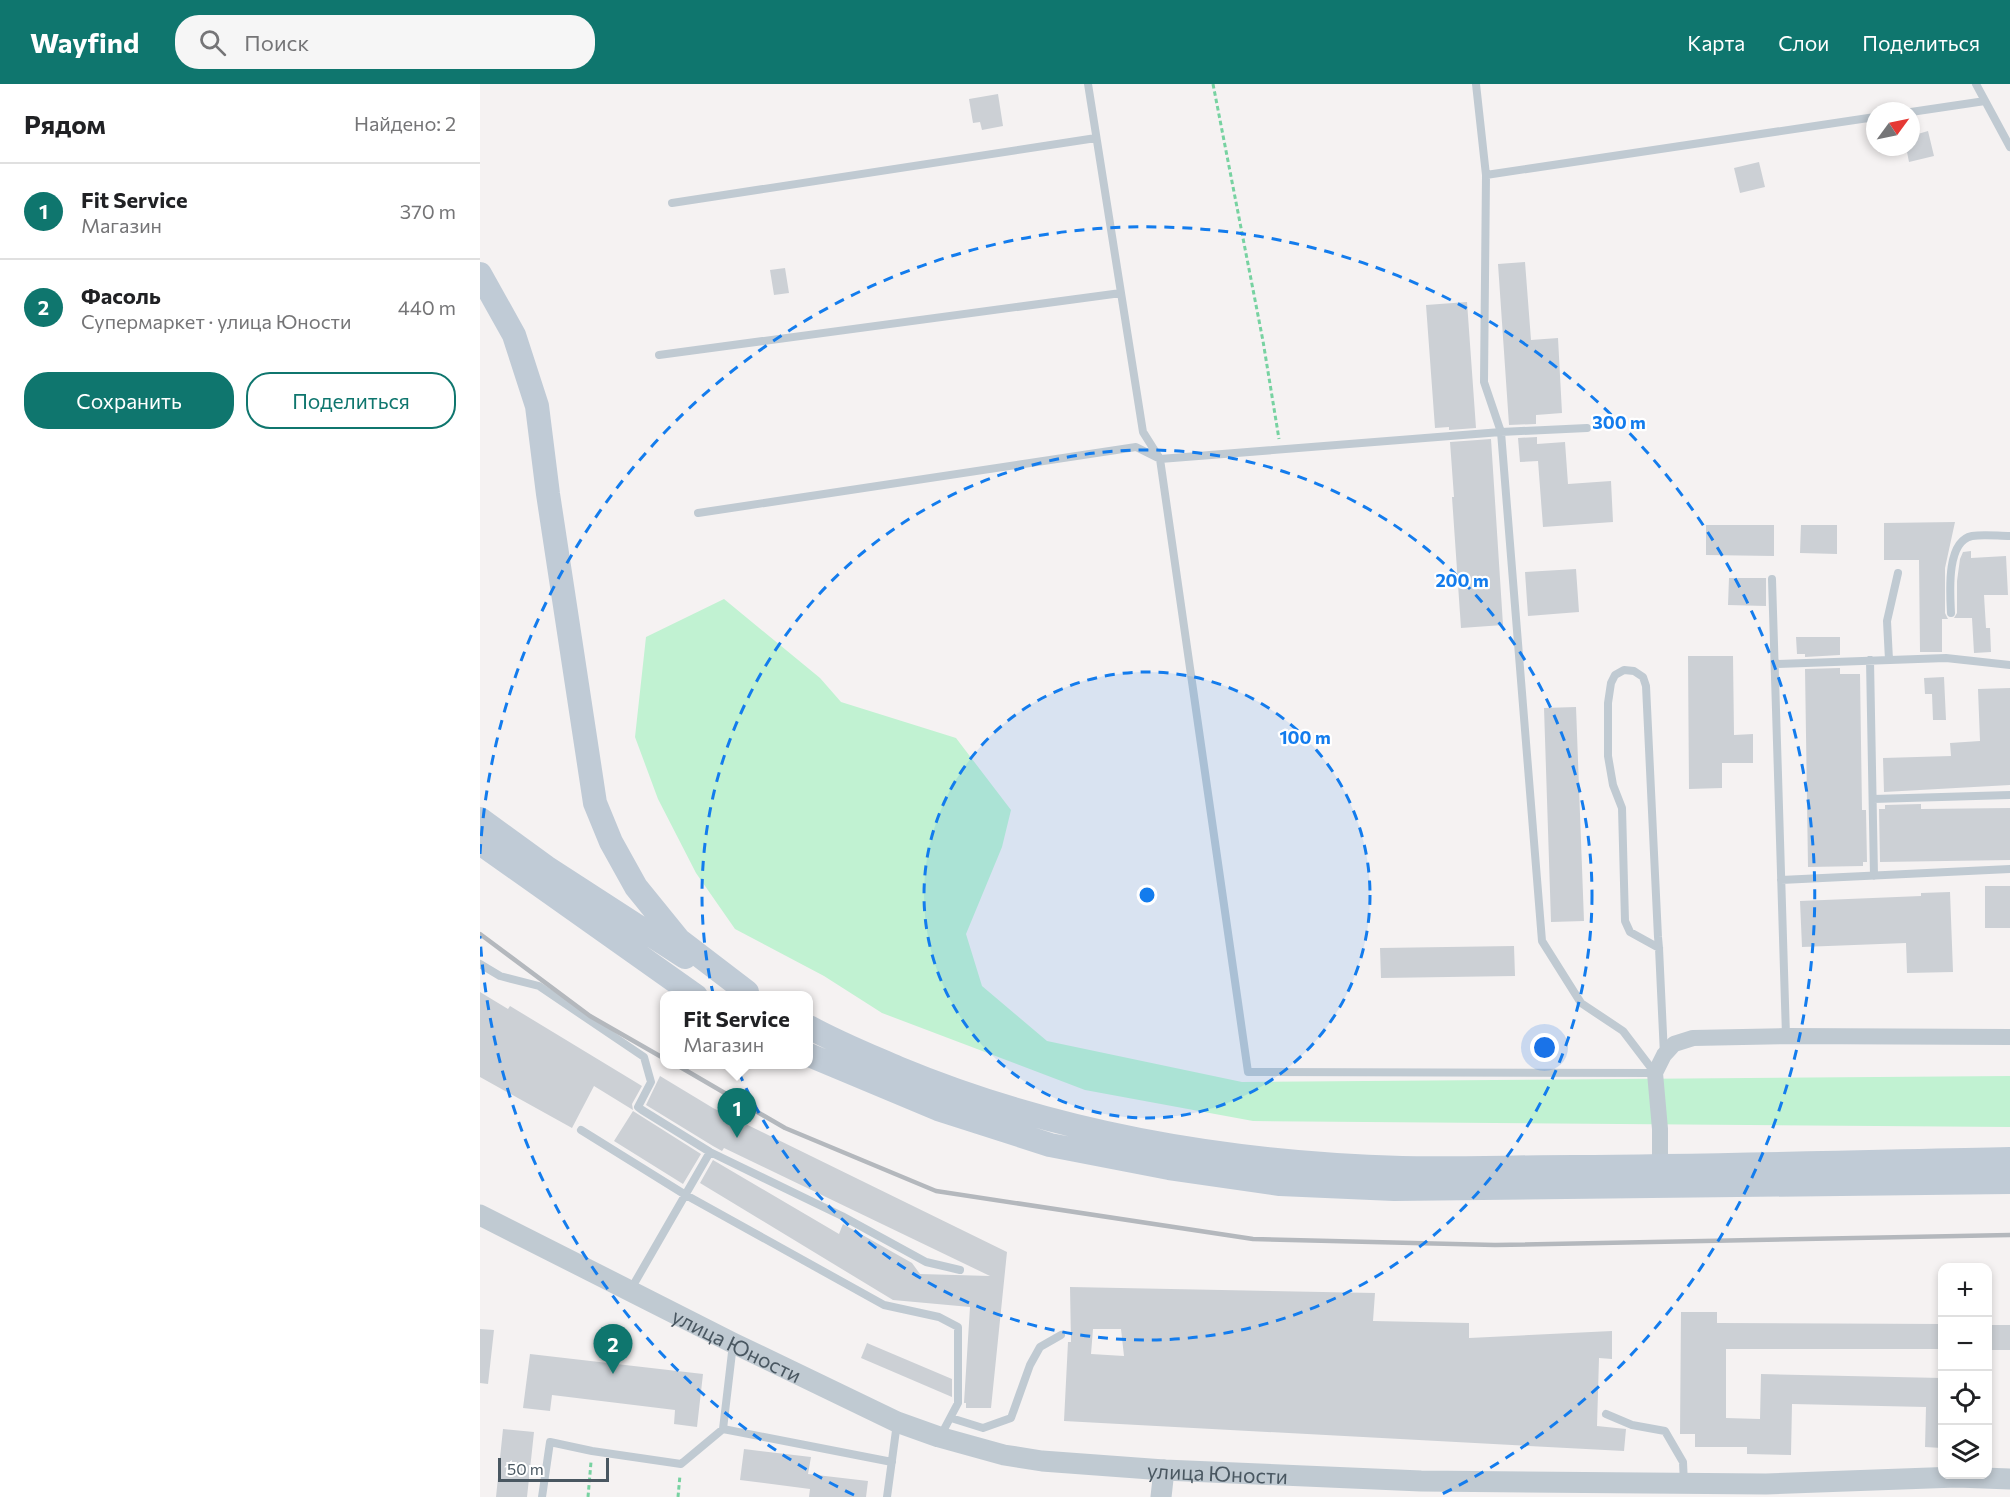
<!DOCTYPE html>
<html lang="ru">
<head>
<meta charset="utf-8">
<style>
	body { margin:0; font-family:Commissioner,sans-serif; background:#f6f6f6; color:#202124 }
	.controls { position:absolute; right:18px; bottom:18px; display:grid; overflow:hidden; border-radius:12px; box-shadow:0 3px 9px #0003 }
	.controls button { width:54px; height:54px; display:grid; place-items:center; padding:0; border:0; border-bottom:2px solid #e0e0e0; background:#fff; color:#202124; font:30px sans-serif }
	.compass { position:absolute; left:1386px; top:18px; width:54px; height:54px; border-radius:50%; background:#fff; box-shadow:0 3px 9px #0003; rotate:57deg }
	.scale { position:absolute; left:18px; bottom:15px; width:111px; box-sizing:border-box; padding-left:6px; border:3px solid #495761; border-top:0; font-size:16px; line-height:21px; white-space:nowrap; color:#495761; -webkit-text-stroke:4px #fff; paint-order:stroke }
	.you { position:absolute; left:1065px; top:964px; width:21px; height:21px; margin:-15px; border:4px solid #fff; border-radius:50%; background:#1a73e8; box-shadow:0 0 0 9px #1a73e833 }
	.badge { display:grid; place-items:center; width:39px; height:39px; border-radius:50%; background:#0f766e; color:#fff; font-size:20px; font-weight:700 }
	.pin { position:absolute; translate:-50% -50px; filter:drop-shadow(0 2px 3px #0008) }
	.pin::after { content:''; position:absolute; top:32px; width:21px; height:18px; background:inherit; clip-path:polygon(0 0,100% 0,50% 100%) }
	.popup { position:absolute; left:180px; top:907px; width:153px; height:78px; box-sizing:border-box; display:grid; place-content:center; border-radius:12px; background:#fff; filter:drop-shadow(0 2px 4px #0005); font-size:20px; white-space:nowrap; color:#757577 }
	.popup b { font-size:22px; color:#202124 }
	.popup::after { content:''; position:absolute; left:50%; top:100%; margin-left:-12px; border:12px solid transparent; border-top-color:#fff }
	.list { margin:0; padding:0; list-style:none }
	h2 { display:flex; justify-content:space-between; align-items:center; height:78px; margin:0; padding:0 24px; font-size:26px }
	h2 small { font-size:20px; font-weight:400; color:#757577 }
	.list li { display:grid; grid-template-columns:39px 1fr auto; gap:18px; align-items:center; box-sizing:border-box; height:96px; padding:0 24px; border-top:2px solid #e0e0e0 }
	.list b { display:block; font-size:22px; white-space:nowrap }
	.list p { margin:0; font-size:20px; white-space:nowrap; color:#757577 }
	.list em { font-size:20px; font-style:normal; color:#757577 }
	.actions { display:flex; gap:12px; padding:18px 24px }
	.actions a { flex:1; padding:14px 0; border:2px solid #0f766e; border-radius:24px; text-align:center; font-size:21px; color:#0f766e }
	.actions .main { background:#0f766e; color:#fff }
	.icon { flex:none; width:33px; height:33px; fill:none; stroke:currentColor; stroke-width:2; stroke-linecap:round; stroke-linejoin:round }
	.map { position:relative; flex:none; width:1530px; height:1413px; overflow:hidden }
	header { display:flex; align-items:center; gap:36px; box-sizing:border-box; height:84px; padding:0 30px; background:#0f766e; color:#fff }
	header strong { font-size:28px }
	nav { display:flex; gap:33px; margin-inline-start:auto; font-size:21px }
	.search { width:420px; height:54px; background:#f6f6f6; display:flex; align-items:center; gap:15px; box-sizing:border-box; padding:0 21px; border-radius:24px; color:#757577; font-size:22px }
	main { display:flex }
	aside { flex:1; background:#fff }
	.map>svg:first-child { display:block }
</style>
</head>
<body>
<header>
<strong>Wayfind</strong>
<div class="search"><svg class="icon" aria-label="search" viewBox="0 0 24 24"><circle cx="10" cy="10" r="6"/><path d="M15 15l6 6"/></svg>Поиск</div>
<nav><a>Карта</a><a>Слои</a><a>Поделиться</a></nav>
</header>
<main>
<aside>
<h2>Рядом<small>Найдено: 2</small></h2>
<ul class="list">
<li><span class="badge">1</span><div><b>Fit Service</b><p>Магазин</p></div><em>370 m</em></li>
<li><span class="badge">2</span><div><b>Фасоль</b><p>Супермаркет · улица Юности</p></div><em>440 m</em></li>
</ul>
<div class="actions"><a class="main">Сохранить</a><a>Поделиться</a></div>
</aside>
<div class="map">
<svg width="1530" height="1413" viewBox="0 0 1530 1413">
	<rect width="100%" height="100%" fill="#f5f2f2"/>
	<path fill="#c1f2d2" d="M244,515L340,594L361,618L476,654L531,726L522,763L486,850L502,902L567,957L762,998L1530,992V1043L773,1037L605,1006L402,929L344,892L255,845L216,789L178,715L155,653L166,553Z"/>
	<path fill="#ccd0d5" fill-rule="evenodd" d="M518,10L523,42L502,46L500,38L493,39L489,15Z
		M1448,47L1454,72L1429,78L1426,63H1431V52Z
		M1279,78L1285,103L1260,109L1254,84Z
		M1045,178L1051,256L1078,254L1082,329L1056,331V340L1029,341L1018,180Z
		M305,184L309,209L294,211L290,186Z
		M987,218L996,344L969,346V343L955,344L946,221Z
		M1057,353V360L1085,358L1088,400L1131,397L1133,438L1063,443L1058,377L1040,378L1038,354Z
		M1011,355L1023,541L981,544L972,413H974L970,358Z
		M1475,438L1465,484V529L1468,535H1462V568H1440L1439,476H1404V439Z
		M1226,441H1294V472L1226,471Z
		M1321,441H1357V470L1320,469Z
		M1491,467V474L1526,472L1528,511H1504L1506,544H1510L1511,568L1494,569L1492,534H1474L1477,529V497L1480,475L1483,468Z
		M1096,485L1099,528L1048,532L1045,488Z
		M1249,494H1286V522L1248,521Z
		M1316,553H1360V571L1325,573V570H1317Z
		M1208,572H1253L1254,651L1273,650V679H1242V704L1209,705Z
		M1360,584V590H1380L1382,726H1386L1387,778H1383V782L1328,783L1325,585Z
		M1464,593L1466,636H1453L1452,610H1445L1444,594Z
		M1530,604V701L1404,708L1403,674L1471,672L1470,659L1500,657L1498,605Z
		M1096,623L1104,837L1071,838L1064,624Z
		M1441,720V725L1530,724V776L1400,778L1399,725H1405V721Z
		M1505,802H1530V844H1505Z
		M1470,808L1473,888L1427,889L1426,859L1322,863L1320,817L1441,812V809Z
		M1034,862L1035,892L901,894L900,864Z
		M0,908L28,925L30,922L162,1002L152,1020L153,1026L114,1002L92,1044L0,993Z
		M180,992L233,1024L527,1168L511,1324H486V1319H484L490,1223L413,1216L220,1099L233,1076L359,1150L363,1140L432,1179L440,1190L510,1192L244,1064L242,1067L233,1062L166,1021Z
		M153,1027L221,1070L203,1100L134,1057Z
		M590,1203L895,1209L893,1237L989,1239V1254L1132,1247V1275L1119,1274L1117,1342L1146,1345L1144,1367L584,1337L588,1258H591ZM613,1245H641L644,1272L611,1270Z
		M1201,1228H1237V1239L1462,1240V1265H1246V1334L1280,1335L1281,1290L1462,1294V1364L1445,1363L1446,1323L1312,1320L1311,1371L1267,1370V1363H1215V1350H1200Z
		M1508,1241H1530V1266H1508Z
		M0,1245L14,1246L8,1300L0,1299Z
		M387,1259L472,1295V1313L381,1274Z
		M50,1270L223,1290L217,1343L194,1340L195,1326L72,1311L70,1327L43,1324Z
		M23,1345L54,1348L47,1413H16Z
		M264,1365L331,1373L328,1390L388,1397L386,1413H329L330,1405L260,1396Z"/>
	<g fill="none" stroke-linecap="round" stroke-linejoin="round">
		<path stroke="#77d2a1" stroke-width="3" stroke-dasharray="4.5 3" stroke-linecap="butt" d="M733,0L783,257L799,355
			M108,1413L111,1378
			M198,1413L200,1391"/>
		<path stroke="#c0cad2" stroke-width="8" d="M608,0L663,348L680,375
			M996,0L1006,91L1004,298L1021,348L1062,857L1101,919L1143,947L1175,989
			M1496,0L1530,63
			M1431,28L1505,17
			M1006,91L1395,33
			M192,119L616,54
			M179,271L641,209
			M1107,344L1021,348L680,375L768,988L1175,989
			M218,429L656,363L680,375
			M1292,495L1306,952
			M1471,529C1470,509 1466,457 1492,452C1504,450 1518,452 1530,452
			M1390,576L1394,792
			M1409,576L1407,537L1418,489
			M1295,580L1466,574L1530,581
			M1393,715L1530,711
			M1301,796L1530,785
			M1179,864L1150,848L1145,837L1142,724L1133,701L1128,672V619L1131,599L1135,591L1144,586L1154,587L1163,593L1166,602L1178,853L1179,864L1184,971
			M0,880L20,892L59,902L164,973L171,998L158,1023L162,1026L230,1068L362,1132L446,1178L480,1186
			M101,1046L204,1110L404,1221L459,1233L478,1243V1319L460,1353
			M151,1205L230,1068
			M1126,1330L1152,1341L1185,1347L1203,1378L1204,1400
			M471,1334L503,1344L531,1334L550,1281L560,1263L581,1251
			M243,1345L412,1378
			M62,1413L70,1358L112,1367L201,1380L243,1345L253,1260
			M407,1413L417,1339"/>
		<path stroke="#c0cad2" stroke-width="16" d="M1180,1082V1045L1175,989L1184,971L1194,960L1213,954L1306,952L1530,953"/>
		<g stroke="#c0cad2" stroke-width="21">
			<path id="s1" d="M0,1131L253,1259L417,1338L459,1353L524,1371L562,1377L684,1386L941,1397L1286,1400L1477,1393L1530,1395"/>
			<path d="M681,1413L684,1386"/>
		</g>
		<path stroke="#c0cbd6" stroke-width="24" d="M0,190L34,251L57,322L68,410L115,719L131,758L156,803L199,856L267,908
			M0,735L66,783L205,873
			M0,759L216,912
			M329,943C358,959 388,971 418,984C577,1050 751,1079 922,1084C979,1085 1037,1083 1094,1083C1239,1082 1385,1078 1530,1075
			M329,971L458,1025L570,1061L689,1084L800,1100L914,1105L1530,1098"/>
		<path stroke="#b4b8bd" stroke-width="4.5" d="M0,850L110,932L185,975
			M195,980L305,1044L456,1107L773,1155L1015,1161L1530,1151"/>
	</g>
	<circle cx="667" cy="811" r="223" fill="#137ced" fill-opacity=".12"/>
	<g fill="none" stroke="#137ced" stroke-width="3" stroke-dasharray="10 8">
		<circle cx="667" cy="811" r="223"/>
		<circle cx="667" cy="811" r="445"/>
		<path d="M374 1411A668 668 0 0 1 0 852M0 770A668 668 0 1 1 960 1411"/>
	</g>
	<g text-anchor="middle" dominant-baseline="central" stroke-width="4.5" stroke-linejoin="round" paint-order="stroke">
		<g font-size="21" fill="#495761" stroke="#fff">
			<text stroke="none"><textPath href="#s1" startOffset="288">улица Юности</textPath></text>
			<text stroke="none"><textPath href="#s1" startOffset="792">улица Юности</textPath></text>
		</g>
	</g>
	<circle cx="667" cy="811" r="9" fill="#137ced" stroke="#fff" stroke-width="3"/>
	<g font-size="18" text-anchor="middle" font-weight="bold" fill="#137ced" stroke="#fff" stroke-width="4.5" stroke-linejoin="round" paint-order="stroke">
		<text x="1139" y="345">300 m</text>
		<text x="982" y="503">200 m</text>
		<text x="825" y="660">100 m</text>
	</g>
</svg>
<div class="controls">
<button>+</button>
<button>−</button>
<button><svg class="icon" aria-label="locate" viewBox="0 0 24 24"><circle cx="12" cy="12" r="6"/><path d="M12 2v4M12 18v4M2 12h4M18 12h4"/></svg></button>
<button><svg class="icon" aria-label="layers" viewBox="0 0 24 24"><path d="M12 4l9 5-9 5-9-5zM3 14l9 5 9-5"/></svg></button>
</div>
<svg class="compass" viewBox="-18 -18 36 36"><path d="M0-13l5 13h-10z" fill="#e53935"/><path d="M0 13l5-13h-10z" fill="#757577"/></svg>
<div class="scale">50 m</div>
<div class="you"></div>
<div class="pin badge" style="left:257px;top:1054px">1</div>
<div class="popup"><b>Fit Service</b>Магазин</div>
<div class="pin badge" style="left:133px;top:1290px">2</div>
</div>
</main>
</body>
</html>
